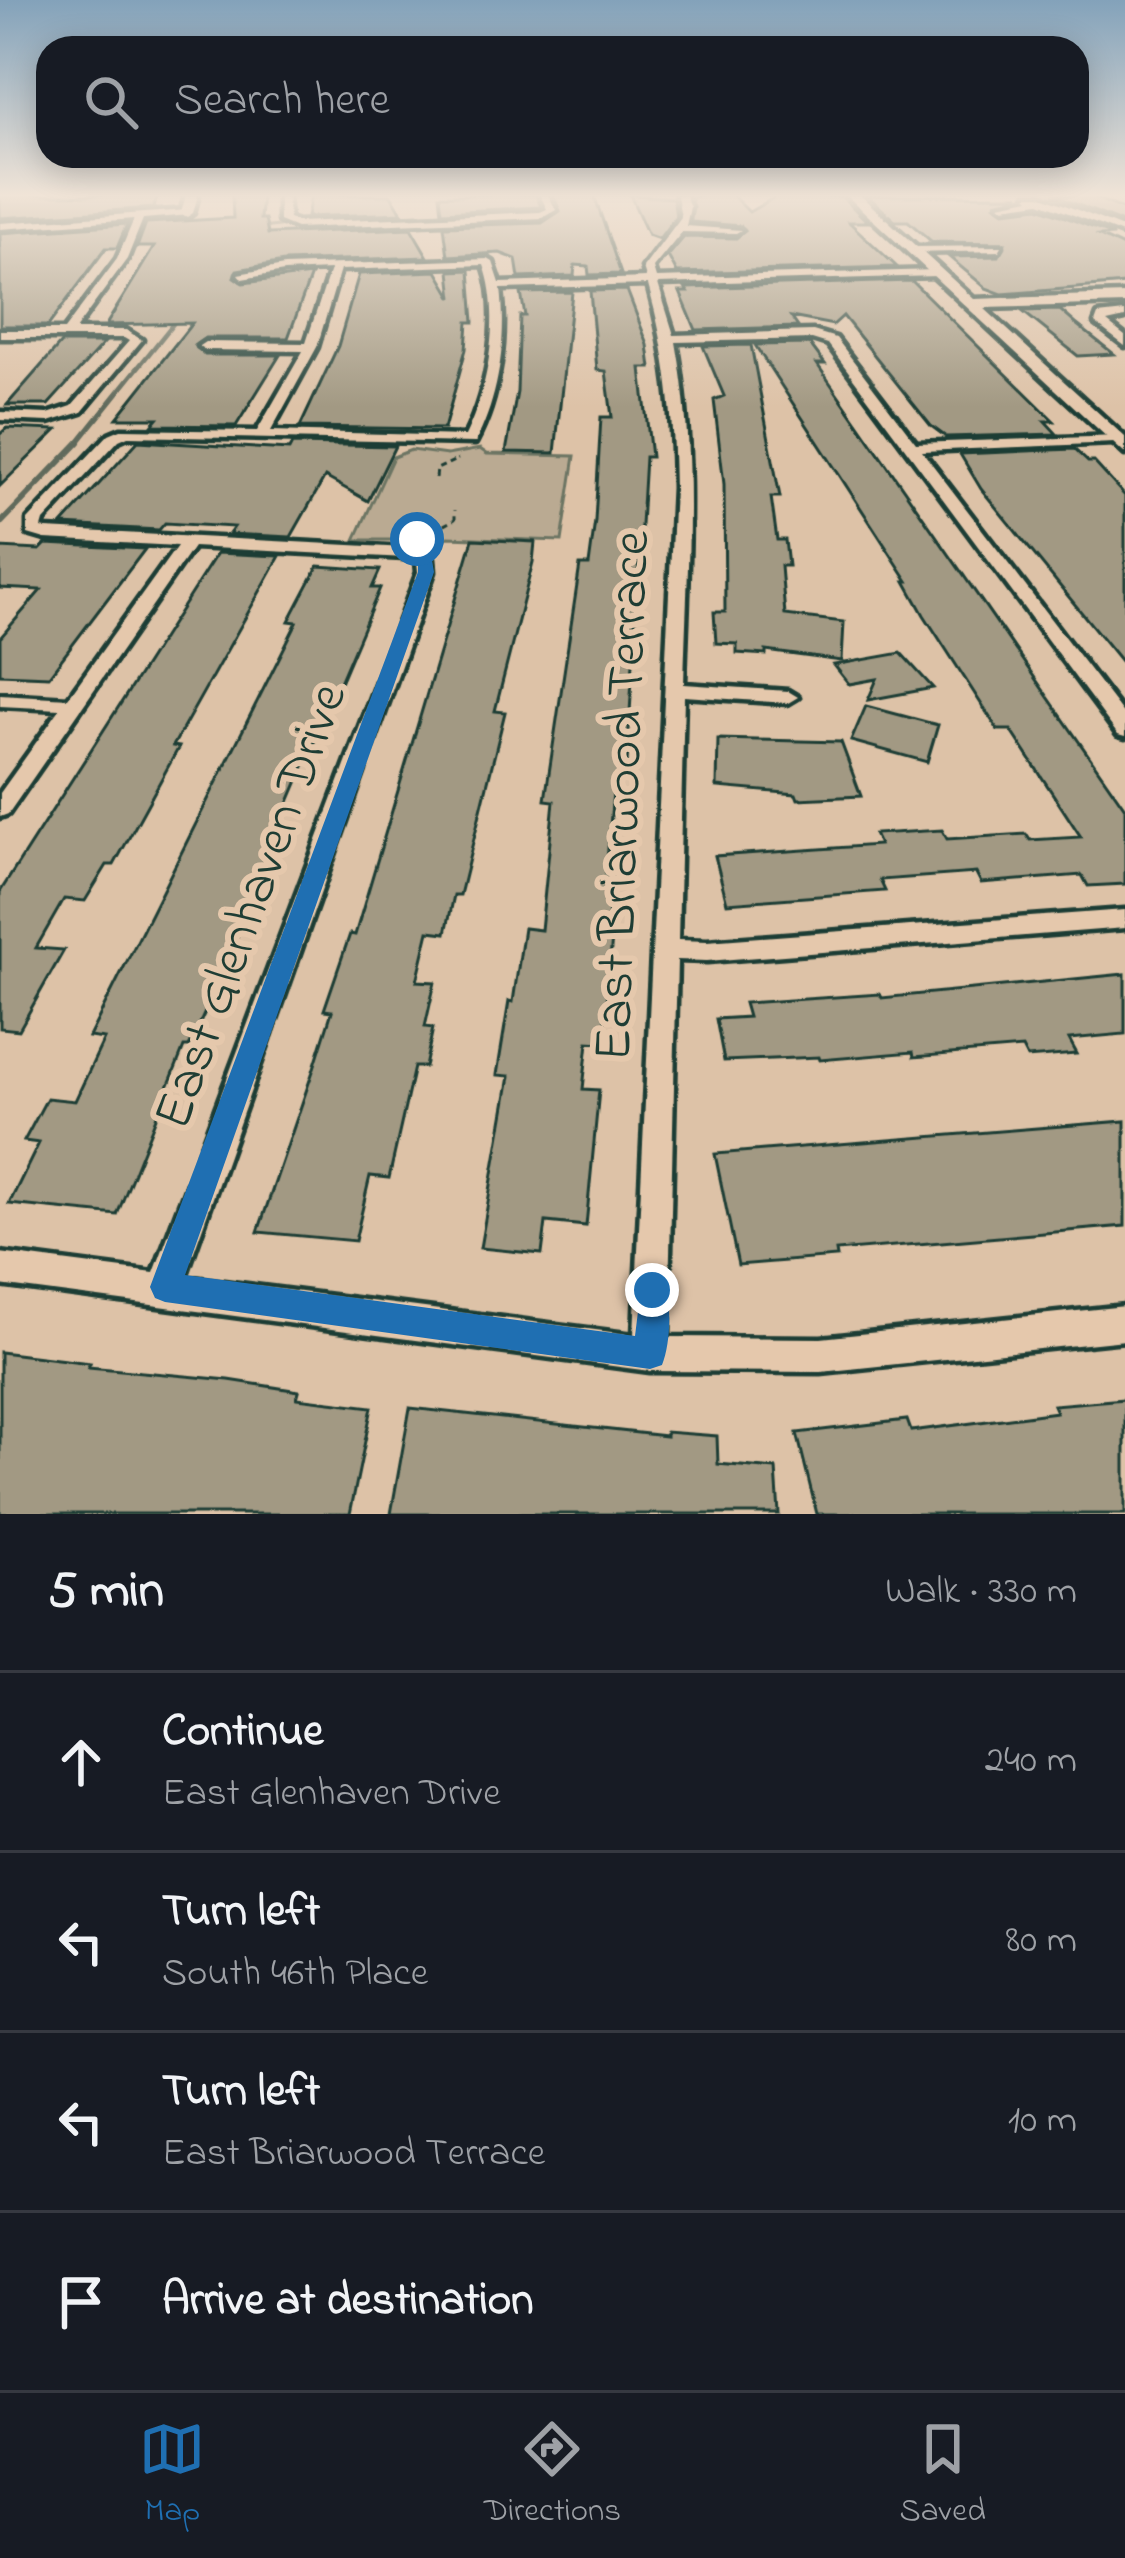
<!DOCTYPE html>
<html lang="en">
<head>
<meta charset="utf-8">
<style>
	body { margin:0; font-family:"Indie Flower",sans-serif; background:#242831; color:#f1f3f6 }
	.stop { position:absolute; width:36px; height:36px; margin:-27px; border:9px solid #1f6fb2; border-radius:50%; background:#fff }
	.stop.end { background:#1f6fb2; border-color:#fff; box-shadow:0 3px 12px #0008 }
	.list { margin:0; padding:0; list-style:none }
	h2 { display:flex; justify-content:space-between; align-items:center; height:156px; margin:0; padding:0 48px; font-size:51px }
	h2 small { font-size:39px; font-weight:400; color:#9ea1a6 }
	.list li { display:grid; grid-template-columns:78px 1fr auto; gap:36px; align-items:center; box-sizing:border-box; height:180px; padding:0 48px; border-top:3px solid #363941 }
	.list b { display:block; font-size:45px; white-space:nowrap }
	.list p { margin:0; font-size:39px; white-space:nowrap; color:#9ea1a6 }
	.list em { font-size:39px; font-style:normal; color:#9ea1a6 }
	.icon { flex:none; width:66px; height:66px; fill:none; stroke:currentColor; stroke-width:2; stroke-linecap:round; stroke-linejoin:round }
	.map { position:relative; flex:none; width:1125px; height:1514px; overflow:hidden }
	.search { position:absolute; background:#171b24; box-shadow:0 6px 30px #0003; left:36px; right:36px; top:36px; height:132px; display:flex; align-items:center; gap:30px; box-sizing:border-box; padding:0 42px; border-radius:36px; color:#9ea1a6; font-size:45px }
	.sheet { height:876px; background:#171b24 }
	nav { display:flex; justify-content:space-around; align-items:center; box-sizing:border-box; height:168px; border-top:3px solid #363941; background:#171b24; font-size:33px; color:#9ea1a6 }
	nav a { display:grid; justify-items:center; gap:6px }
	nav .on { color:#1f6fb2 }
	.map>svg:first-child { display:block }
</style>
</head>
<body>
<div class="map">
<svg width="1125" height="1514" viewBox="0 0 1125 1514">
	<rect width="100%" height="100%" fill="#ddc2a7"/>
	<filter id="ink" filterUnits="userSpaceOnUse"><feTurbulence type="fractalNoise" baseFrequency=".00833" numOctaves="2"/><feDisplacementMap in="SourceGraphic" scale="24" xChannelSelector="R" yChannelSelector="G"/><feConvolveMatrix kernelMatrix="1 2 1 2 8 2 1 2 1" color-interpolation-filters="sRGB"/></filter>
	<g filter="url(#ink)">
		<path fill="#baaa92" stroke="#6c7463" stroke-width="3" d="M480,449L487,454L575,456L562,541L448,537L435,546L411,540H355L393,457L411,450L447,455Z"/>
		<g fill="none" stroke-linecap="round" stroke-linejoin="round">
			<path stroke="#606a5b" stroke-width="3" d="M260,228L288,225"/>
			<path stroke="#606a5b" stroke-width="4.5" d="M76,445L180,315"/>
			<path stroke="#606a5b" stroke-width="6" d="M0,524L79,442"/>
		</g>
		<path fill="#a29983" stroke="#1f3d34" stroke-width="3" d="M0,195H148L157,197L154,208L0,218Z
			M232,195H262L260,219H265L268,234L411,228L428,257L284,262L237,270L234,277L243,283L311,275L288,338H205L195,345L205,355H280L236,426L152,425L158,418H117L192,323L106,325L154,247H137L146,223L233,218Z
			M311,195H391L402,213L307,217Z
			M440,195H536L541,207L442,212Z
			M553,195H594L621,274L589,275L588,266L575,265L574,276L519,278L516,259L500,253L448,256L444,226L542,223L560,211Z
			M630,195L673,198L676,216L659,239L648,235Z
			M705,195H732L749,212L777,196L842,197L868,222H849L897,267L677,273L668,256L684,237L736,238L745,231L741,226L691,222V197Z
			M1020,195L995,205L1004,211L1039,207L1113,235L1100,236L1125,248V284L1002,294L986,288L949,257L999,256L1005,243L932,242L908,221H895L868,196Z
			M1053,195H1089L1125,210V224Z
			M127,224L117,248H106L48,326H0V233Z
			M470,270L474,322H468L466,349L444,429L300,427L338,346L359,274L437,271L453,298L450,271Z
			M912,281L1054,421H1045L1057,434L946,437L931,426L843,316L833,325L791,317L798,327L696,330L680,292H688L685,288Z
			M627,290L648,345L651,368H641L651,457H645L626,781L614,780L606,872H612L607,935H612L604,1043L588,1042L583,1089L599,1090L586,1226L546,1222L542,1254L480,1248L510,1076L497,1075L509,1001L513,1002L524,928L541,930L554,801L545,800L580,565H589L595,521L601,417H612L606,371L597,370L590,291Z
			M572,292L555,453L506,452L517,392L520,316H525L521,293Z
			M1060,310L1076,324L1114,354L1078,356L1022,311Z
			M61,343H104L48,405H7Z
			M810,344L825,364H817L1125,808V884L1088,886L1082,875L981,883L976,873L880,880L885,891L727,903L715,856L879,845L874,834L942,830L947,839L1026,834L1030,840L1081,837L1011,730H998L924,615L905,581H908L755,345Z
			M751,345L780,497H771L777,540H785L788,566H781L785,615L844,622L842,661L766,651V655L737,653V644L716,643L714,612H725L724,484L714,400L724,396L703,346Z
			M7,428L57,430L0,486V434Z
			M138,441L289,450L292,444L395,446L368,501L325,477L291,537L229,534L234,527L165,523L159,530L62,525Z
			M1074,449L1088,462H1094L1125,496V666L981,489L960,454Z
			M473,539L535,542L533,562L495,711L505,712L460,895H454L446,933L429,931L417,981L435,982L425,1027L433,1028L425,1067H414L389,1178L370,1176L355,1241L258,1232L313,1071L332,1011L324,1010L350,934L355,935Z
			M46,544L145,549L49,676L0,674V638L41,590L0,588V548L40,550Z
			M217,553L280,556L173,746L179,747L114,865H107L85,901L64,899L36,948L64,950L19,1030L0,1028V892Z
			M318,566L380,570L372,588H380L254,884L231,955L189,1047H184L117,1215L9,1204L39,1143L24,1141L47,1098L75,1101L104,1039L89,1037L297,622L289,621Z
			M901,653L933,688L868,700L877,679L849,684L834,665Z
			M866,706L938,725L927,762L851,741Z
			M718,739L841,742L861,796L798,799L796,794L717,787Z
			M1125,974V1034L1069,1039L1077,1054L1027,1058L1022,1048L914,1057L913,1052L820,1060L819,1057L724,1061L716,1019L748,1017L744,1003L880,994L882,998Z
			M1125,1121V1226L836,1251L837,1257L738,1265L715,1154Z
			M0,1352L90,1363L88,1367L229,1380L299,1391L297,1398L372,1407L350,1514H0Z
			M1125,1399V1514H817L797,1433L907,1420L911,1431L1056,1412L1053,1405Z
			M410,1408L666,1436V1432L717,1436L718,1464L776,1469L779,1514H391Z"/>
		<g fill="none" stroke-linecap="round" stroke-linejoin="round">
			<g stroke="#1f3d34" stroke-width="9">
				<path id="street" d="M279,195H287L289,219L297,222L540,212L547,209L540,195H548L556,210L542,218L296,228L279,221Z
					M677,195H685L690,207L686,226L741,230L736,233L682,232L653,268L656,278L936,270L941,273L936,276L658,284L674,335L813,331L836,338L916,443L1119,436V442L1114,443L922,451L1125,716V737L1118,735L828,344L812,339L676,342C697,455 687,570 684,684L788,691L798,697L788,703L684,696L678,940L707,941L1125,910V928L707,961L677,960L668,1337L821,1338L1125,1306V1340L821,1372L650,1371L0,1285V1253L154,1273L418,572L417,561L406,558L193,547L8,814L0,817V793L60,709L0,706V694L68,698L177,546L45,539L28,534V520L109,434L121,429L257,431L303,351L205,350L199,346L205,342L306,343L330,270L284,272L242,279L238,274L284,266L488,259L493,262L500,283L646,278L643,268L681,217ZM484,265C502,314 488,390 465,436L271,431L317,347L340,270ZM648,285C668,356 673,414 674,488L634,1335L185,1277L434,572L433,558L406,548L46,529L42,528L44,521L119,440L128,436L475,443C499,399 507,338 501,289Z
					M1027,195H1040L1125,229V235L1040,202L1003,207L999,204L1030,198Z
					M187,210L190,215L143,219L127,259L75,330H126L142,340L82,412L49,422L0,420V412L48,414L72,406L129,341L124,338H0V330H64L117,259L134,219L0,229V223Z
					M1002,246L999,251L911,253L906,250L911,247Z
					M1125,312V318L1107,322L1125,336V346L1095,323L1098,315Z"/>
			</g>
			<g stroke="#1f3d34" stroke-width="9">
				<path id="secondary" d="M186,195H198L193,213L187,217L181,213Z
					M846,195H860L974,299L1125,294V304L984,308L1125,437V454Z"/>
			</g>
			<path stroke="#1f3d34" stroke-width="3" stroke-dasharray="6 4.5" stroke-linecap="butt" d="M436,478L437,469L458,459
				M416,540L455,519V510"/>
			<use href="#street" fill="#e5c8ac" fill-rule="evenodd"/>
			<use href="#secondary" fill="#e5c8ac" fill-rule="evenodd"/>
		</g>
	</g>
	<linearGradient id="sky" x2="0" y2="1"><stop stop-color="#83a2ba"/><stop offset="0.48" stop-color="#f0e4d7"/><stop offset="1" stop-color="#f0e4d7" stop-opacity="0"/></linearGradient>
	<rect width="1125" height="407" fill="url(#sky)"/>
	<path fill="#1f6fb2" d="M411,536L424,539L416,550L431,555L434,572L185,1275L635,1336L642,1279L652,1274L663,1279C672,1301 671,1343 662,1365L650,1369L165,1302L155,1298L150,1287L418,572V561L399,553Z"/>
	<g text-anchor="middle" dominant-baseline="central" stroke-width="12" stroke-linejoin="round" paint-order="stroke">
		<g font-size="54" fill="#1f3d34" stroke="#e5c8ac">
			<text transform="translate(625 796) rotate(-88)">East Briarwood Terrace</text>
			<text transform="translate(253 907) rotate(-70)">East Glenhaven Drive</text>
		</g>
	</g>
</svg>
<div class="stop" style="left:417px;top:539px"></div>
<div class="stop end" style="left:652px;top:1290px"></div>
<div class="search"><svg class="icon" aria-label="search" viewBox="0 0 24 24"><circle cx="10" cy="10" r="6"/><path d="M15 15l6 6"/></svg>Search here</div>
</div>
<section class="sheet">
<h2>5 min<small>Walk · 330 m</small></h2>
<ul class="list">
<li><svg class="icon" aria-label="ahead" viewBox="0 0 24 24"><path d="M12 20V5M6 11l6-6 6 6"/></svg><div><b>Continue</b><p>East Glenhaven Drive</p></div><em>240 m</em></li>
<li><svg class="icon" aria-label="left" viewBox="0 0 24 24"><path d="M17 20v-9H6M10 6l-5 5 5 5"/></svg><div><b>Turn left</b><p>South 46th Place</p></div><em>80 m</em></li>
<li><svg class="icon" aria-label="left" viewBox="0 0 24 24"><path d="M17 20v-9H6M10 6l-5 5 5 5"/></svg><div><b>Turn left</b><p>East Briarwood Terrace</p></div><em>10 m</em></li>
<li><svg class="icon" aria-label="arrive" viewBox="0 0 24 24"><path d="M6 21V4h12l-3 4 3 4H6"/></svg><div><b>Arrive at destination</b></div></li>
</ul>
</section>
<nav>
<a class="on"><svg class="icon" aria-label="map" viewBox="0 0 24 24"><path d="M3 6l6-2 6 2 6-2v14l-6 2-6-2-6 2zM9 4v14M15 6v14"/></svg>Map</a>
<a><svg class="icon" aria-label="directions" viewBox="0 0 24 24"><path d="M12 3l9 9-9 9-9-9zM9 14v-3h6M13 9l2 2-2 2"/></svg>Directions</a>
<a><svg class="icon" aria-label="saved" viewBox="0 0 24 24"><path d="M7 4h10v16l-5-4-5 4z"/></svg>Saved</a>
</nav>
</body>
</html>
